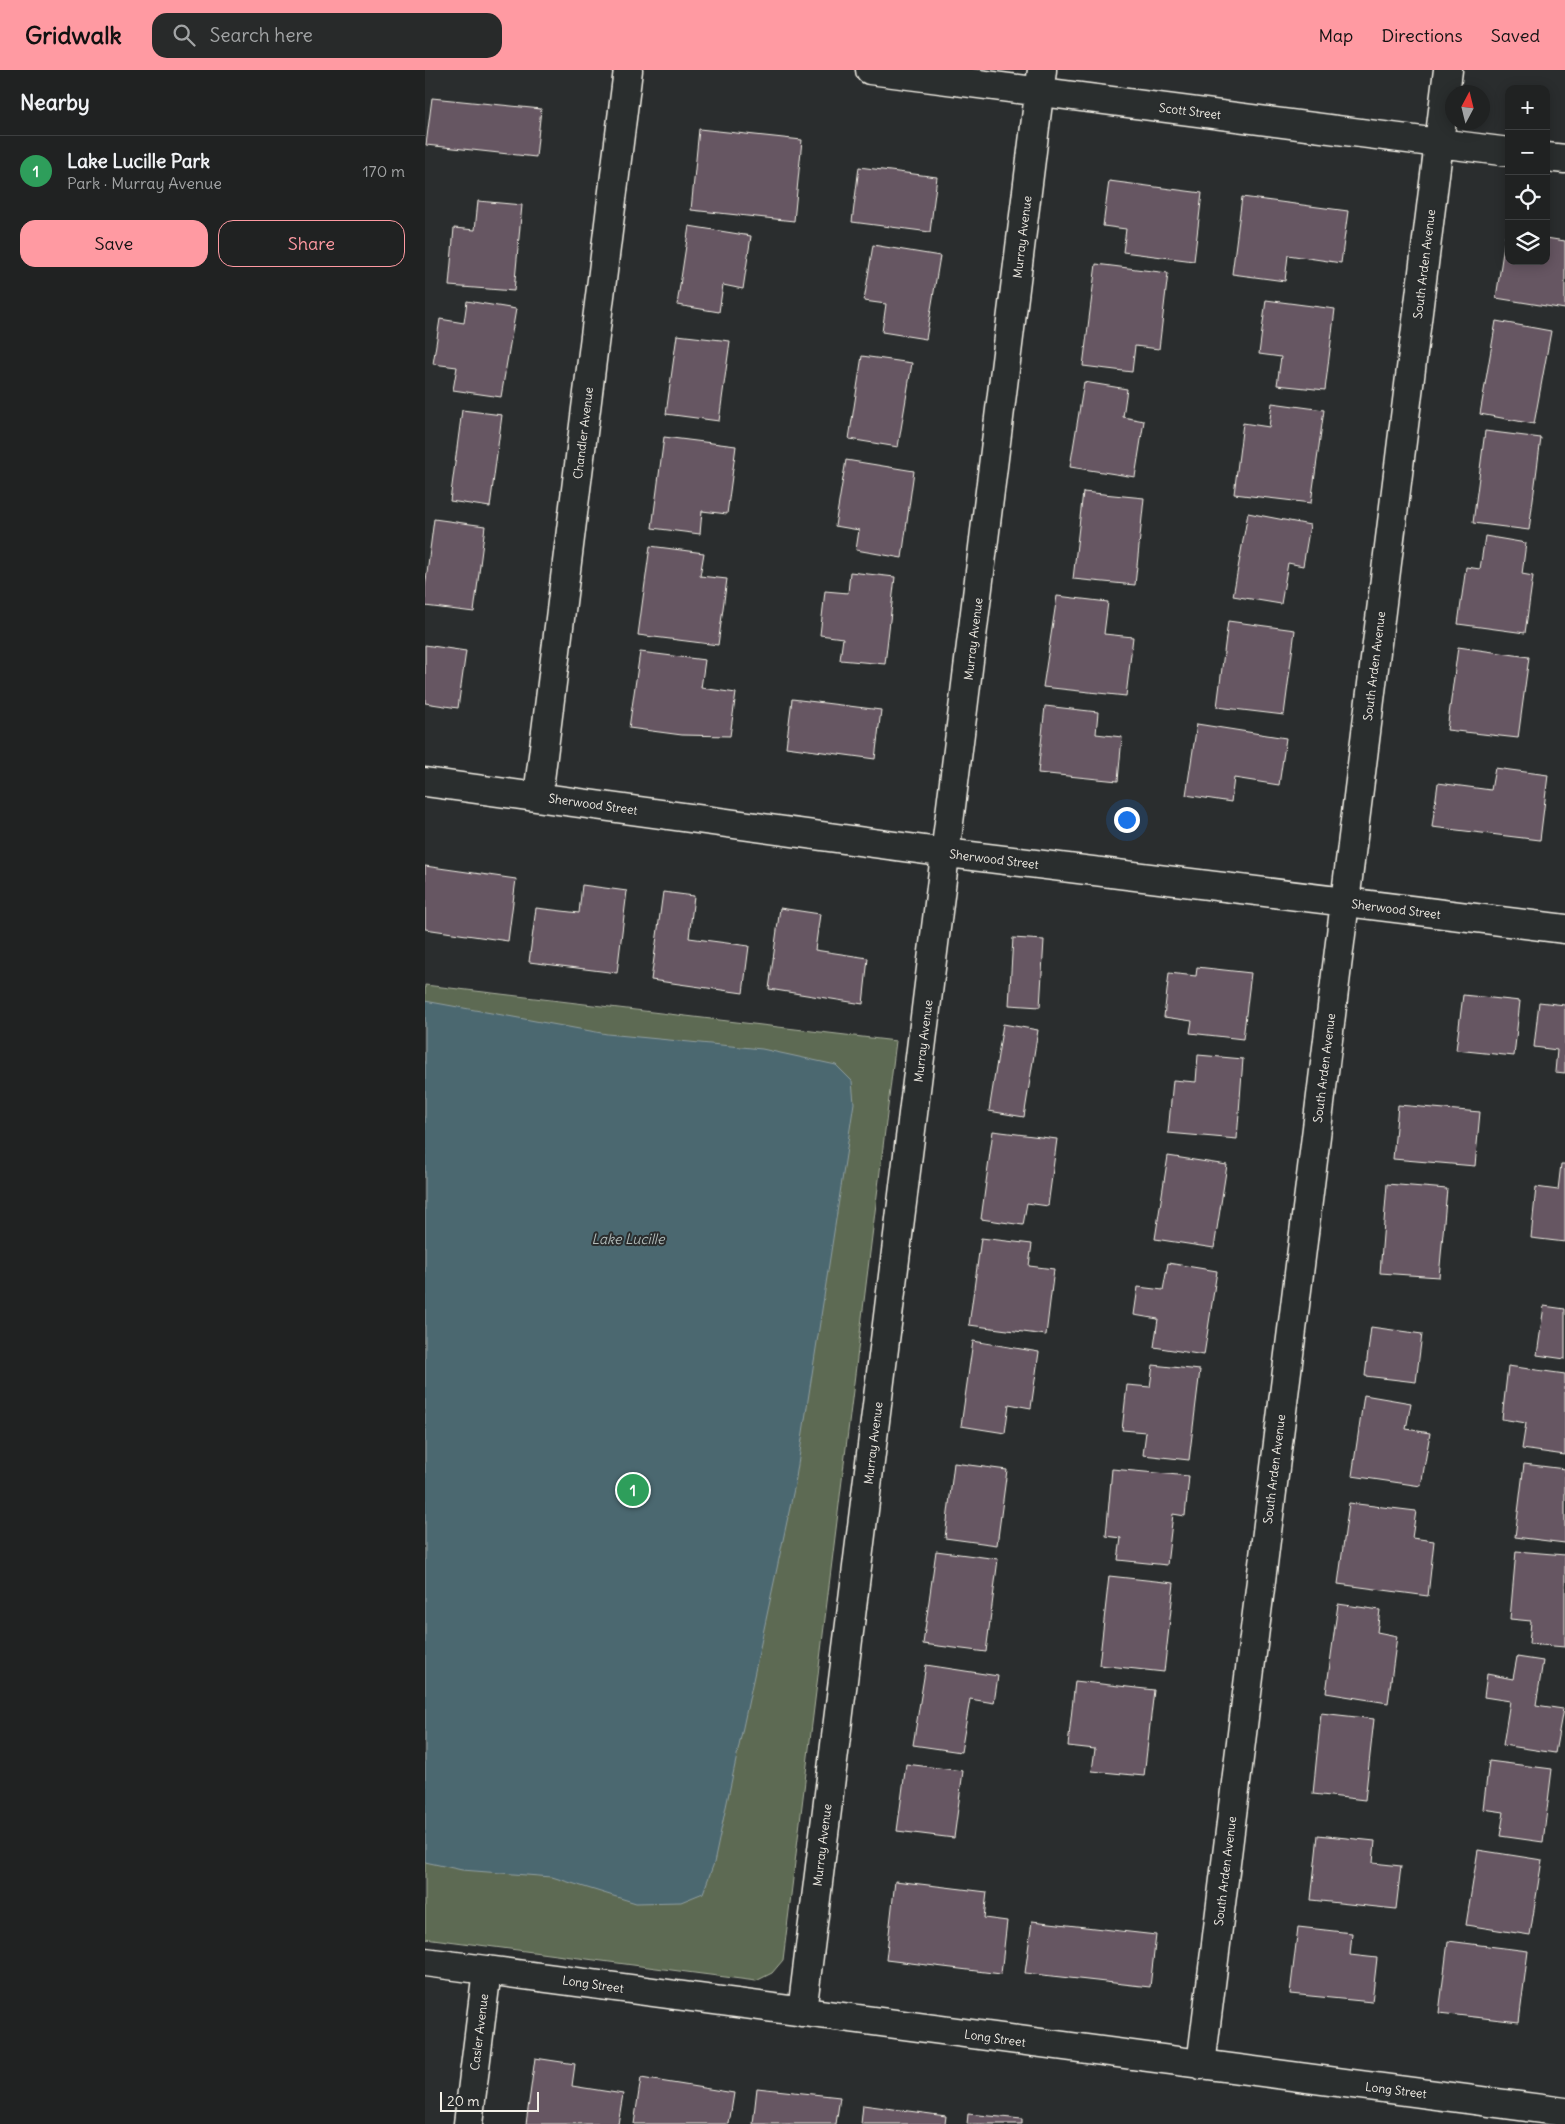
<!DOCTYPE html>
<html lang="en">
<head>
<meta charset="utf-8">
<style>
	body { margin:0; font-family:Delius,sans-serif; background:#282a2a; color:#f1f3f6 }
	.controls { position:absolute; right:15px; top:15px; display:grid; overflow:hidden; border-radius:10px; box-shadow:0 2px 12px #0003 }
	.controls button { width:45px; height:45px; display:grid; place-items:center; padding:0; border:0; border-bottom:1px solid #3d3f40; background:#202222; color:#f1f3f6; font:25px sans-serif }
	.compass { position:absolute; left:1020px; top:15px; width:45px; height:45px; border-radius:50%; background:#202222; box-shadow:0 2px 12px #0003; rotate:7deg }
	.scale { position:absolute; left:15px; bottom:12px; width:99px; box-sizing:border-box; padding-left:5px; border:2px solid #f4f1e8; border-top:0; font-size:14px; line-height:18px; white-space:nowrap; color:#f4f1e8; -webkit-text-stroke:4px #2a2d2e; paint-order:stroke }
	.you { position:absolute; left:701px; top:749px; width:18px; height:18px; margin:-12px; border:4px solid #fff; border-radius:50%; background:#1a73e8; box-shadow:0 0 0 8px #1a73e833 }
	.badge { display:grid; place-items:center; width:32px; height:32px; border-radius:50%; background:#ff9aa2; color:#fff; font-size:16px; font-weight:700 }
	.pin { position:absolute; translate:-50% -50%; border:2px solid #fff; box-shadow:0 1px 5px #0006 }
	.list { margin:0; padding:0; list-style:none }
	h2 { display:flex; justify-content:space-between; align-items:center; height:65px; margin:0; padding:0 20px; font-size:21px }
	h2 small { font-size:16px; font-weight:400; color:#a2a4a5 }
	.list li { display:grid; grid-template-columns:32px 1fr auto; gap:15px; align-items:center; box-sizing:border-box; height:70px; padding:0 20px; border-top:1px solid #3d3f40 }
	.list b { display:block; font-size:19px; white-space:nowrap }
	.list p { margin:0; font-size:16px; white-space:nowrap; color:#a2a4a5 }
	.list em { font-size:16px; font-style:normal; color:#a2a4a5 }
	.actions { display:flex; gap:10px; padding:15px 20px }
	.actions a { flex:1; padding:11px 0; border:1px solid #ff9aa2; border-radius:15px; text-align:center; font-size:18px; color:#ff9aa2 }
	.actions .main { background:#ff9aa2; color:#111 }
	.icon { flex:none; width:28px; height:28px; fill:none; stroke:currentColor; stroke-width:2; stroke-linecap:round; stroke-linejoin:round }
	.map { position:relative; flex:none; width:1140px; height:2054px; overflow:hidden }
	header { display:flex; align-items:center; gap:30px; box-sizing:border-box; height:70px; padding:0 25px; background:#ff9aa2; color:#111 }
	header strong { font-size:24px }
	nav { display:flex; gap:28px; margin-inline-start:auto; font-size:18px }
	.search { width:350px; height:45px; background:#282a2a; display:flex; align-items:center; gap:12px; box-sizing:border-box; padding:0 18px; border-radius:15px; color:#a2a4a5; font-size:19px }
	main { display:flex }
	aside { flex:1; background:#202222 }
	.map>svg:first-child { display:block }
</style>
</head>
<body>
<header>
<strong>Gridwalk</strong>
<div class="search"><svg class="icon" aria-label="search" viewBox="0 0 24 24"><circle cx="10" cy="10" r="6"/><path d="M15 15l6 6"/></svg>Search here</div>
<nav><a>Map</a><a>Directions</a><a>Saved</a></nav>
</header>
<main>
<aside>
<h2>Nearby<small></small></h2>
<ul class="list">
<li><span class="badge" style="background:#2e9e5b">1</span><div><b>Lake Lucille Park</b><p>Park · Murray Avenue</p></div><em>170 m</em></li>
</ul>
<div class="actions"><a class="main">Save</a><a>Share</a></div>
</aside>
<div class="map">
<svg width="1140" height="2054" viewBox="0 0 1140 2054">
	<rect width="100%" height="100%" fill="#2a2d2e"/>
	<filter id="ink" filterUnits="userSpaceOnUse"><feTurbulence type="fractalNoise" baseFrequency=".02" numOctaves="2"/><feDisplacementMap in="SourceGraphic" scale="10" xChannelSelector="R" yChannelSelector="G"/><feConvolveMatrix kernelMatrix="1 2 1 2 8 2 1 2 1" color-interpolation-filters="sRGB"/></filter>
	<g filter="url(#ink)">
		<path fill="#5d6b52" stroke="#a8ae9d" d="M0,915L471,971L358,1890L347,1903L331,1911L0,1868Z"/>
		<path fill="#4c6770" stroke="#8f9ea0" d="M0,931L182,964L337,979L411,995L427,1011L429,1033L370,1414L289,1793L278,1823L256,1832L211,1833L127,1807L37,1800L0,1792Z"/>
		<path fill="#665762" stroke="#f4f1e8" d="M7,28L116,39L111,87L1,75Z
			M274,59L377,70L369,151L266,140Z
			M434,97L512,107L505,162L427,152Z
			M684,111L777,123L769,191L698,182L701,159L678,156Z
			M817,127L923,141L916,193L863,185L860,211L807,204Z
			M53,131L97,135L89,221L24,216L29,158L50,160Z
			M264,156L326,166L318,219L298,215L294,242L252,235Z
			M1081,162H1084V191H1121V168L1140,171V239L1071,228Z
			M448,175L515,186L501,269L457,262L461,234L439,231Z
			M671,194L743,203L734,279L710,276L707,302L658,296Z
			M841,230L910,239L900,320L852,315L856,287L834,284Z
			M42,231L91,239L76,327L28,320L32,297L8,294L15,249L39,253Z
			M1071,251L1126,261L1109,354L1055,344Z
			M252,265L305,271L294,351L241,344Z
			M437,286L487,293L473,377L424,369Z
			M659,312L702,319L698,347L719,351L710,407L645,397Z
			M847,333L899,340L886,433L809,424L818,353L844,357Z
			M37,340L77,345L65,437L25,431Z
			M1060,361L1116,368L1104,460L1048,453Z
			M239,367L311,376L302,444L277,441L275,464L227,458Z
			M421,390L489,401L477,488L431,480L434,460L410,456Z
			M658,422L719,428L710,515L648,509Z
			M823,443L885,455L878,496L863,493L856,534L808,526Z
			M9,449L60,456L49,542L0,536V518Z
			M1060,466L1101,473L1097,504L1108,506L1100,563L1033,554L1041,497L1055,499Z
			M225,476L279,483L275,506L302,509L293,575L213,565Z
			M425,502L470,507L460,594L415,590L418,568L395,565L400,521L423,523Z
			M632,526L683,532L679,564L708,567L701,626L618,617Z
			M803,551L870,560L859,645L792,637Z
			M0,575L41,581L33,638L0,633Z
			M1033,577L1104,587L1093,668L1022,660Z
			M215,582L280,590L276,618L311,623L305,666L257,665L204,658Z
			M367,629L456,640L450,689L361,677Z
			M620,636L673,642L671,664L697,667L693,711L613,703Z
			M772,654L861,668L854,715L809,708L806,732L761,725Z
			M1070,698L1123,705L1115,770L1007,757L1013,713L1066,720Z
			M0,796L91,809L83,871L0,859Z
			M157,815L202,821L192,903L104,892L111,838L154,843Z
			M238,822L269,826L264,868L324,876L318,923L226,910Z
			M355,838L395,844L390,880L443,888L438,934L344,919Z
			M588,868L619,870L615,937L584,935Z
			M772,897L826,903L818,969L765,963L767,951L739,947L744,903L771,906Z
			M1038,925L1095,931L1089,986L1031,980Z
			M1114,932L1140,935V1003L1130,1002L1132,980L1109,977Z
			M578,954L613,960L599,1047L564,1041Z
			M773,985L818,989L812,1069L743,1063L748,1010L771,1012Z
			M973,1035L1055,1042L1050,1096L968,1089Z
			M568,1061L632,1069L623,1136L602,1133L598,1155L556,1149Z
			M743,1086L802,1095L789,1178L730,1169Z
			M1136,1094H1140V1172L1106,1168L1111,1117L1133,1120Z
			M962,1114L1022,1119L1014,1207L955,1203Z
			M556,1168L607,1174L604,1196L629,1199L621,1265L544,1255Z
			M743,1193L792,1201L779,1285L729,1277L733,1249L709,1245L713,1217L738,1220Z
			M1119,1236L1140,1239V1289L1112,1285Z
			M946,1257L997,1264L991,1312L940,1306Z
			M548,1271L614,1282L606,1338L584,1334L580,1363L536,1356Z
			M728,1295L775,1300L764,1390L718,1385L721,1362L697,1360L702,1315L725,1317Z
			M1083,1296L1140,1304V1385L1097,1379L1101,1353L1077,1349Z
			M939,1325L986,1333L981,1359L1005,1363L996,1416L927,1406Z
			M529,1393L582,1400L572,1475L520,1468Z
			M1099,1394L1140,1399V1473L1090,1467Z
			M687,1399L764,1406L760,1446L748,1444L742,1495L693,1490L696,1468L681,1466Z
			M924,1433L991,1441L987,1468L1009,1471L1003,1526L913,1514Z
			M511,1481L573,1489L561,1582L498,1574Z
			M1091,1481L1140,1485V1577L1104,1574L1106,1551L1085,1549Z
			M684,1506L749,1513L739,1602L674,1595Z
			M913,1534L955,1540L952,1562L972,1566L963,1633L901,1623Z
			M1092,1587L1118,1591L1111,1635L1138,1639L1130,1683L1078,1675L1085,1631L1059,1627L1062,1604L1088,1609Z
			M501,1595L573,1606L569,1633L545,1629L536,1682L488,1675Z
			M650,1611L729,1620L719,1706L667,1701L670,1679L643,1676Z
			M896,1643L949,1649L940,1730L888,1724Z
			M1064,1691L1127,1699L1118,1772L1075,1766L1079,1742L1058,1739Z
			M481,1694L538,1701L529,1768L472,1761Z
			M893,1765L950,1771L948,1793L976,1796L971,1839L886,1830Z
			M1053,1780L1117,1790L1105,1865L1041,1855Z
			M470,1811L562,1822L559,1848L582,1851L576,1904L461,1890Z
			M607,1851L731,1865L725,1917L600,1903Z
			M873,1857L927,1863L925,1885L952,1888L947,1932L865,1924Z
			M1023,1871L1103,1881L1094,1952L1014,1943Z
			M110,1988L150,1994L147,2016L198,2024L193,2054H101Z
			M216,2008L309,2023L304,2054H209Z
			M332,2018L415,2027L411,2054H328Z
			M438,2035L521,2046L520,2054H436Z
			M543,2044L597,2049V2054H542Z"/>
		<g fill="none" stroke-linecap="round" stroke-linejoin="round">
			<g stroke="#f4f1e8" stroke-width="31">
				<path id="street" d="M445,0L1084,82
					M1121,87L1140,89
					M0,712L522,783L1140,859
					M113,726L203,0
					M0,1892L1140,2042
					M377,1942L617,0
					M776,1995L1023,0
					M43,2054L62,1900"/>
			</g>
			<use href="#street" stroke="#2a2d2e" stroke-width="28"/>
		</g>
	</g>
	<g text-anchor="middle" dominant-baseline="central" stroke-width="4" stroke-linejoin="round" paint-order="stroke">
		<g font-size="12" fill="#f4f1e8" stroke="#2a2d2e">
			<text transform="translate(765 41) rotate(7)">Scott Street</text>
			<text transform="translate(597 167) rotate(-83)">Murray Avenue</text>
			<text transform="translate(999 194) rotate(-83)">South Arden Avenue</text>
			<text transform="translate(158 363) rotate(-83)">Chandler Avenue</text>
			<text transform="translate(548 569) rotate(-83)">Murray Avenue</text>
			<text transform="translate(949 596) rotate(-83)">South Arden Avenue</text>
			<text transform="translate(168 734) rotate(8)">Sherwood Street</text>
			<text transform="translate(569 789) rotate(7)">Sherwood Street</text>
			<text transform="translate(971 839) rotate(7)">Sherwood Street</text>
			<text transform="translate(498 971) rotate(-83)">Murray Avenue</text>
			<text transform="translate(899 998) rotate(-83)">South Arden Avenue</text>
			<text transform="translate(448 1373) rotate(-83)">Murray Avenue</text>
			<text transform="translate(849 1399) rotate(-83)">South Arden Avenue</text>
			<text transform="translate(397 1775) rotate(-83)">Murray Avenue</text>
			<text transform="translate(800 1801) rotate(-83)">South Arden Avenue</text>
			<text transform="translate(168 1914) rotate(8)">Long Street</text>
			<text transform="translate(54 1962) rotate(-83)">Casler Avenue</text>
			<text transform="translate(570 1968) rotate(8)">Long Street</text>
			<text transform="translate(971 2020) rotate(7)">Long Street</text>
		</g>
		<g font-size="14" font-style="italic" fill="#b1bab8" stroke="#2a2d2e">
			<text x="203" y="1169">Lake Lucille</text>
		</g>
	</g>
</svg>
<div class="controls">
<button>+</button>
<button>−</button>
<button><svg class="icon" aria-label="locate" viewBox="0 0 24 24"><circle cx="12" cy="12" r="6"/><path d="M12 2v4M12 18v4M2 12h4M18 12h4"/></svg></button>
<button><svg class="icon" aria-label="layers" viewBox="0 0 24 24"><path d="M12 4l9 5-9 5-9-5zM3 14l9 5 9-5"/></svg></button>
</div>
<svg class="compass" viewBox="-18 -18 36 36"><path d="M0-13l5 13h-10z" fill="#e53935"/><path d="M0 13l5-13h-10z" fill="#a2a4a5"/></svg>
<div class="scale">20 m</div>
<div class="you"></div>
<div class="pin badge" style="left:208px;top:1420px;background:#2e9e5b">1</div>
</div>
</main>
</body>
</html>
